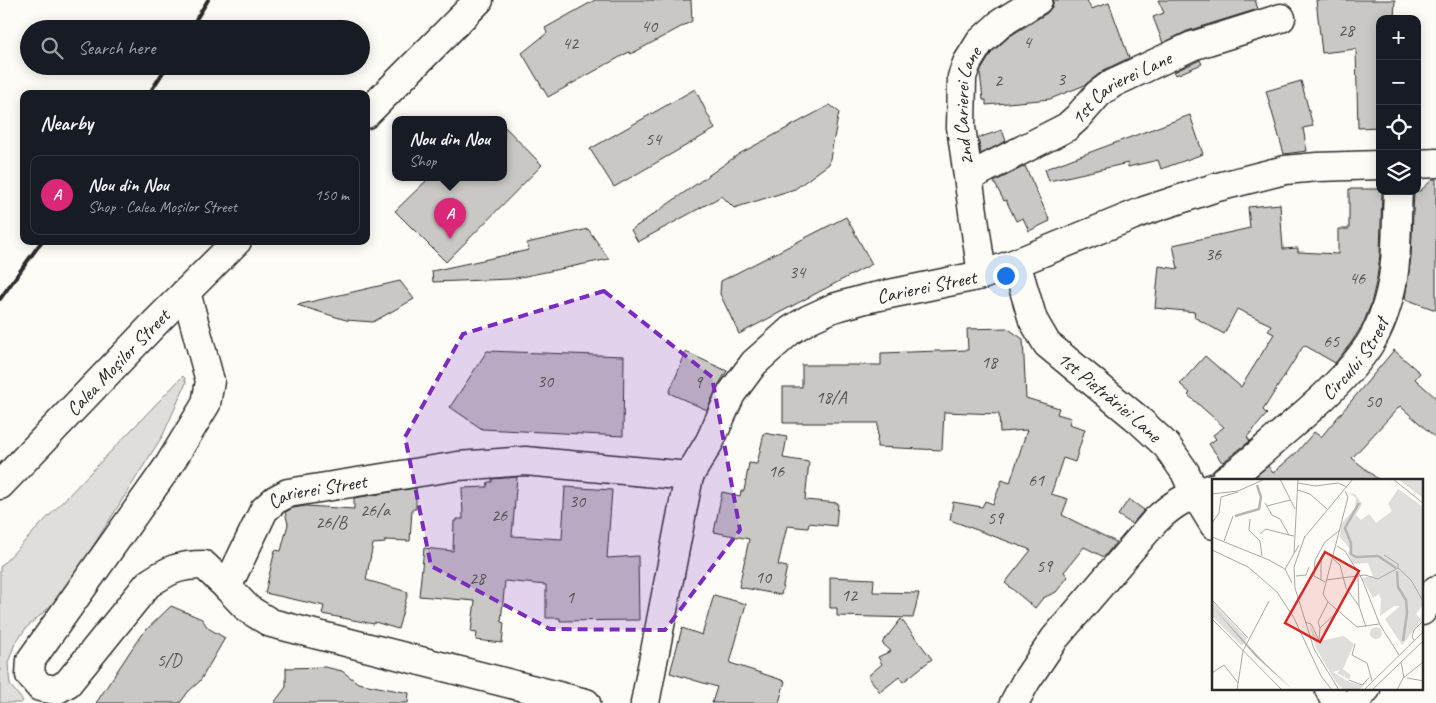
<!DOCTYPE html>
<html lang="en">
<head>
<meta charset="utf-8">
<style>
	body { margin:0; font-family:Caveat,sans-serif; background:#242831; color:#f1f3f6 }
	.controls { position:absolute; right:15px; top:15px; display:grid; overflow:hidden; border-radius:10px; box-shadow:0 2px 12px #0003 }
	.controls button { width:45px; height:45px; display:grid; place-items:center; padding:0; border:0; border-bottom:1px solid #363941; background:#171b24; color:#f1f3f6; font:25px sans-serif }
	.you { position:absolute; left:1005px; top:275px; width:18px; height:18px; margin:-12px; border:4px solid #fff; border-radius:50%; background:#1a73e8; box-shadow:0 0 0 8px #1a73e833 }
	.badge { display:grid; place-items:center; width:32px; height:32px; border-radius:50%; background:#db2777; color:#fff; font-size:16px; font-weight:700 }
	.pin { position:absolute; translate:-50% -41px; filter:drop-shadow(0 1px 2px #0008) }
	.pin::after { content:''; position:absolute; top:26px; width:18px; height:15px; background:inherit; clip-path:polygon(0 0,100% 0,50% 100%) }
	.popup { position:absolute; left:392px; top:116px; width:115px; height:65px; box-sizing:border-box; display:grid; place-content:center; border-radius:10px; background:#171b24; filter:drop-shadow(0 1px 4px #0005); font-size:16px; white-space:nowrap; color:#9ea1a6 }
	.popup b { font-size:19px; color:#f1f3f6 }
	.popup::after { content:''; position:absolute; left:50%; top:100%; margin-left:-10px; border:10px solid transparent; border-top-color:#171b24 }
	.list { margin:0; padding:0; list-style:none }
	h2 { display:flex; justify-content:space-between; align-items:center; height:65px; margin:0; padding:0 20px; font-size:21px }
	h2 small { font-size:16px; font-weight:400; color:#9ea1a6 }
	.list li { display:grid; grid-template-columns:32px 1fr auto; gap:15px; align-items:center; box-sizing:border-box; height:80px; margin:0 10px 10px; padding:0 10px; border:1px solid #363941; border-radius:10px }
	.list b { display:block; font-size:19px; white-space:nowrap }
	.list p { margin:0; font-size:16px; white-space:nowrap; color:#9ea1a6 }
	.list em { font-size:16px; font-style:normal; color:#9ea1a6 }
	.icon { flex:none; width:28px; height:28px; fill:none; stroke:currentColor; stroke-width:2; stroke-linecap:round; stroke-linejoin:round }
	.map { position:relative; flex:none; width:1436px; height:703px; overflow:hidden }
	.search { position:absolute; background:#171b24; box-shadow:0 2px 12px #0003; left:20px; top:20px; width:350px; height:55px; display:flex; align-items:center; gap:12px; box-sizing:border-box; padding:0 18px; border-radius:28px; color:#9ea1a6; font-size:19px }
	.panel { position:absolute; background:#171b24; box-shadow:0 2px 12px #0003; left:20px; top:90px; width:350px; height:155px; border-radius:10px }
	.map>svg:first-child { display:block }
</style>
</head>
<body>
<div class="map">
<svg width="1436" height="703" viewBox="0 0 1436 703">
	<rect width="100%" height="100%" fill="#fdfcf7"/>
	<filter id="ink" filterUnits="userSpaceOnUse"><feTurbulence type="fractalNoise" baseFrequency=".02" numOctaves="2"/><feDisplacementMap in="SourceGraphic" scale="10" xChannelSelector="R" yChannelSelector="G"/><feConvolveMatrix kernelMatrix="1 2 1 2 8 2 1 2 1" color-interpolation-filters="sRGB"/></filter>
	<g filter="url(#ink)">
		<path fill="#dfdeda" stroke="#858482" d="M183,376L185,379L186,383L163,435L61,597L27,627L15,643L8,663L9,675L10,685L23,701L21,703H0V567Z"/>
		<path fill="#c9c8c4" stroke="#2b2b2b" d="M595,0H691L692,21L631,54L629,52L548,97L522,53L547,33L545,28Z
			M1054,0H1087L1091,9L1109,3L1129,58L1104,70L1085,85L1050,99L986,105V100H983L980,72L992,52L1010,36L1047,13L1052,7Z
			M1158,0H1255L1258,9L1187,31L1163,43L1153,17L1164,13Z
			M1316,0H1395L1394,19H1380V127L1358,128L1356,49L1322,53Z
			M1200,60L1202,64L1176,75L1174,72Z
			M1301,81L1313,126L1303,128L1307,151L1284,154L1266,91Z
			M695,89L715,129L614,187L590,149Z
			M830,105L839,112L829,164L795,189L734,208L722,196L638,242L631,230L739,154Z
			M1190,115L1203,154L1161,169L1158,160L1128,167V163L1049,181L1045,169Z
			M504,126L542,165L446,262L395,211L429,178H504Z
			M1002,130L1006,141L981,154L978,138Z
			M1025,166L1050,221L1029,231L1023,218L1016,221L1006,200L1004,201L994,182Z
			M1433,179H1436V310L1405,299L1411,257L1414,191H1420Z
			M1349,189H1379V191H1382L1380,254L1377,278L1371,304L1363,324L1351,343L1335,363L1304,345L1263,410L1267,414L1247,437L1250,441L1223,462L1221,461L1209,444L1216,439L1213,435L1224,427L1188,395L1190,393L1180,384L1205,356L1241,387L1274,334L1268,331L1271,325L1237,309L1224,334L1194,317L1195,312L1155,308L1159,266L1178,269L1173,245L1250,228L1248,207L1280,204L1283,249L1298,248V252L1338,254V229H1349Z
			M846,217L872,264L739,334L720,294L721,281Z
			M588,229L609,259L511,279L433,282L432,271L529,250L527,243Z
			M400,281L414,299L373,322L346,320L297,305Z
			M1007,328L1023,339L1026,398L1059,408L1057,414L1071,418L1069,424L1085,429L1075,462L1063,458L1051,494L1068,499L1062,515L1116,542L1104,557L1084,547L1064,572L1068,577L1056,592L1043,598L1035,608L1005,583L1031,550L950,520L953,502L982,507L985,501L993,504L1002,480L1010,483L1027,430L1000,432L999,414L944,412L942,450L877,447L878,423H783V387H802V365H881V353L968,350L967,329Z
			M1394,350L1420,373L1415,379L1436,398V438L1400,406L1352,458L1379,480H1251L1268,466L1273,473L1297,452L1314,432L1321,437Z
			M487,351L624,356L623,436L482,429L450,407Z
			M686,352L727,371L717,387L707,410L669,393Z
			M764,433L787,437L783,458L809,462L805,500L838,503L836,526L809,523L808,528L787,526L778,565L787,567L781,595L739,587L749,539L714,532L722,492L740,496L741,491H744L749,463L757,464Z
			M517,477L512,536L562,539L565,487L612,490L607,558L638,556L639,620L560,621V618H546V585L505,581L501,622L504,623L502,643L476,640L477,633L471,632L475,601L419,596L424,548L453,551L454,521H457V519H463L462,488L487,487L488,482H492V479Z
			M416,488V509H412L410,541L385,540V543L373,544L366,580L408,592L398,629L375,622L374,624L322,614L324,606L265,593L275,550L281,551L288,524L285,512L293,508L306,506L354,509V498Z
			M1129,499L1144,510L1132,524L1118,515Z
			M830,577L874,579L873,592L919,593L913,618L837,616V608H830Z
			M714,595L746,604L730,663L785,681L779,703H712L717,687L670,673L682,628L702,635Z
			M171,606L202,619L208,628L225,638L200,681L188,692L180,703H96L141,635Z
			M901,619L932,659L903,682L899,677L880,692L868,676L882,664L878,657L891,651L882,643Z
			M325,667L342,671L358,683L409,693L408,703H274L286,687V668Z"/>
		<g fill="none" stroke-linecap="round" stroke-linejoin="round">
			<g stroke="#2b2b2b" stroke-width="31">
				<g id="street">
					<path d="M1417,164L1436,163"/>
					<path id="s1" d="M969,177L1067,127L1078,117L1098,94L1113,83L1192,46L1281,18"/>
					<path id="s2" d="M1016,263L1033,320L1047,344L1139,420L1167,446L1185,472L1195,494L1214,525"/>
					<path id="s3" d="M982,275L961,127L962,77L967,63L980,42L1001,23L1038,0"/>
					<path d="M186,292L210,381L206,404L169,465L31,660L30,675L40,687L56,690L68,683L148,584C169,570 178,565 204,565L227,587"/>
					<path id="s4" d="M1225,480C1244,468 1261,452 1278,437C1308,411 1341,384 1364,352C1377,335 1385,314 1390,293C1398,261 1396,224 1398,191"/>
					<path d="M1422,611L1436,590"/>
					<path d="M1329,689L1336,703"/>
					<path id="s5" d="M586,703L271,623L248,609L227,587L264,510L275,500L288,493L458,466L525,461L689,476"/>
					<path id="s6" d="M645,703L689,476L710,441L731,394L754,363L791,330L809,319L833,308L865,299L982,275L1016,263L1144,211L1214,188L1285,170L1317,167L1380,165"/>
					<path d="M1014,703L1026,681L1055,638L1156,520C1176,501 1187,497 1212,488"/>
					<path d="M1354,703L1366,689"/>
				</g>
			</g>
			<g stroke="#2b2b2b" stroke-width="31">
				<g id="primary">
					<path d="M366,114L479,0"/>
					<path id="s7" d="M0,485L156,322L237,241"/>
				</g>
			</g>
			<use href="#street" stroke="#fdfcf7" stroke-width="28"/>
			<use href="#primary" stroke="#fdfcf7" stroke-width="28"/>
			<path stroke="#2b2b2b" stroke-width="4" d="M190,29L208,0
				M149,94L167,66
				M0,299L42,241"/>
		</g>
	</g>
	<path fill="#7b2cbf" fill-opacity="0.2" stroke="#7b2cbf" stroke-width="4" stroke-dasharray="10 6" stroke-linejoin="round" d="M604,291L712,377L740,530L665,630L550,629L431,566L405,437L463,334Z"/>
	<g text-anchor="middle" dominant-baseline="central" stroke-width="5" stroke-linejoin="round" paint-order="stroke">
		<g font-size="18" fill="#525251">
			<text x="649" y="26">40</text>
			<text x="1346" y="30">28</text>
			<text x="1027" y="42">4</text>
			<text x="570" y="43">42</text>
			<text x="1061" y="79">3</text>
			<text x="998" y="80">2</text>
			<text x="653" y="139">54</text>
			<text x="1213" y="254">36</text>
			<text x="797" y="272">34</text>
			<text x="1357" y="278">46</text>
			<text x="1331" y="341">65</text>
			<text x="989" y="362">18</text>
			<text x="545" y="381">30</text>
			<text x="698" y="382">9</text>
			<text x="831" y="397">18/A</text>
			<text x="1373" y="401">50</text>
			<text x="776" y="471">16</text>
			<text x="1036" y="480">61</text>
			<text x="577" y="501">30</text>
			<text x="375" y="510">26/a</text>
			<text x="499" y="515">26</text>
			<text x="995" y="518">59</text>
			<text x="331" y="522">26/B</text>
			<text x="1044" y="566">59</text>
			<text x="763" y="577">10</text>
			<text x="477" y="578">28</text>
			<text x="849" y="595">12</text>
			<text x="570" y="597">1</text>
			<text x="169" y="660">5/D</text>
		</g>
		<g font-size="20" fill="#2b2b2b" stroke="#fdfcf7">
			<text stroke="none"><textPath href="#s1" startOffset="178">1st Carierei Lane</textPath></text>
			<text stroke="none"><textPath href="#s3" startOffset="171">2nd Carierei Lane</textPath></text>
			<text stroke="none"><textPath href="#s6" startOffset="555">Carierei Street</textPath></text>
			<text stroke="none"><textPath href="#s4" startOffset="179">Circului Street</textPath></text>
			<text stroke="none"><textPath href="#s7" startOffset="170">Calea Moșilor Street</textPath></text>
			<text stroke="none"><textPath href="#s2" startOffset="169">1st Pietrăriei Lane</textPath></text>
			<text stroke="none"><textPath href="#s5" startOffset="526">Carierei Street</textPath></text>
		</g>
	</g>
	<g transform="translate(1212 479)">
		<rect width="211" height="211" fill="#fdfcf7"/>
		<path d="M173,0L211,28V126L204,135L210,141L190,166L173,140L188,127H182L168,137L169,120L167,115L161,119L150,99L161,97L156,84L141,85L136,74L138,70L128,58L129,45L143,29L144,19L137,14L143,15L150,25L141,41L144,36L149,41L157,35L164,44L180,32L176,25L186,10ZM186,0H211V19ZM0,122L35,160L30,167L0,137ZM97,145L107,162L132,157L142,165L131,190L139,196L137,200L133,199V194L132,198L125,194L128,191L121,193L137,203L148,206L155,203L147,211H132L123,202L104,169ZM158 154a6 6 0 1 1 12 0a6 6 0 1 1-12 0Z" fill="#dfdeda"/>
		<path d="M0,127L49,180L81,211L43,177Z" fill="#b5b4b1"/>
		<path fill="none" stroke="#b5b4b1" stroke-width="2.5" d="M147,24L133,49L139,64V75L144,78L166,77L184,89M23,37L47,30L49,18L45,6M185,92L186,108L194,121L195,134L191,162"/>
		<path fill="none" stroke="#a9a8a5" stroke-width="1" d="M68,0L83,30M181,0L212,25M86,4L103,7L126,4L135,8M86,11L98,15L115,30M133,12L136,18L111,115L116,123L145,148L167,145M0,15L26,12L53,0M53,24L60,36L68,40L77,56L82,57M55,27L78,21M38,40L37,51L48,62L50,77M0,44L7,34L9,18L26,13M48,55L54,50L77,56M93,57L82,88L83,109L102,170L127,211M0,58L57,81L73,90L80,104M92,59L141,0M12,62L21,37M125,67L133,72L150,100L168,146L187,176M0,71L36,88L65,113L82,139L109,197L120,211M82,74L86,0M172,76L186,85V89M120,79L128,86L134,109L147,127L154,148M186,89L199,101L212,124M73,90L87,66M84,97L94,96L97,88M146,97L147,127M109,101V81M114,101L153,96L166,100L186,89M113,103L102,97L103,81L113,63L128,51M0,121L36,159M116,123L106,143L108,149L126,132M0,140L70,211M93,143L99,145L107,161L108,149M202,161L200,158L202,151L212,141M143,165L140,176L155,184L160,202M31,172L57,122M189,183L192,199M0,194L12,186L26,204M195,199L212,202M137,201L150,206L157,199M25,211L31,172M152,211L212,152M160,211L212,161M185,211L191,199L210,184"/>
		<path fill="#d62828" fill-opacity="0.15" stroke="#d62828" stroke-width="2.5" d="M113,73L147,92L108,163L73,144Z"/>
		<rect width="211" height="211" fill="none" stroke="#2b2b2b" stroke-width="2.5"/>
	</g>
</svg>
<div class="controls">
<button>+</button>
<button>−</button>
<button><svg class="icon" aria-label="locate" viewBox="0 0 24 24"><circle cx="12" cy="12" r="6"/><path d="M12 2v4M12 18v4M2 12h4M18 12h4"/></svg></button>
<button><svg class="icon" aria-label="layers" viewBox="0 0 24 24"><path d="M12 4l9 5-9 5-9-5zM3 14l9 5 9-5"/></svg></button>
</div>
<div class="you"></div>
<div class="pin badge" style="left:450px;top:239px">A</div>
<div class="popup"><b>Nou din Nou</b>Shop</div>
<div class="search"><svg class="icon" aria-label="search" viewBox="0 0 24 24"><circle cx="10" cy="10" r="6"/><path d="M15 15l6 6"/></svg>Search here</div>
<section class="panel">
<h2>Nearby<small></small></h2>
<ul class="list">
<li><span class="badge">A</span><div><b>Nou din Nou</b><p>Shop · Calea Moșilor Street</p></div><em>150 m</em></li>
</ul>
</section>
</div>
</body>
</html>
